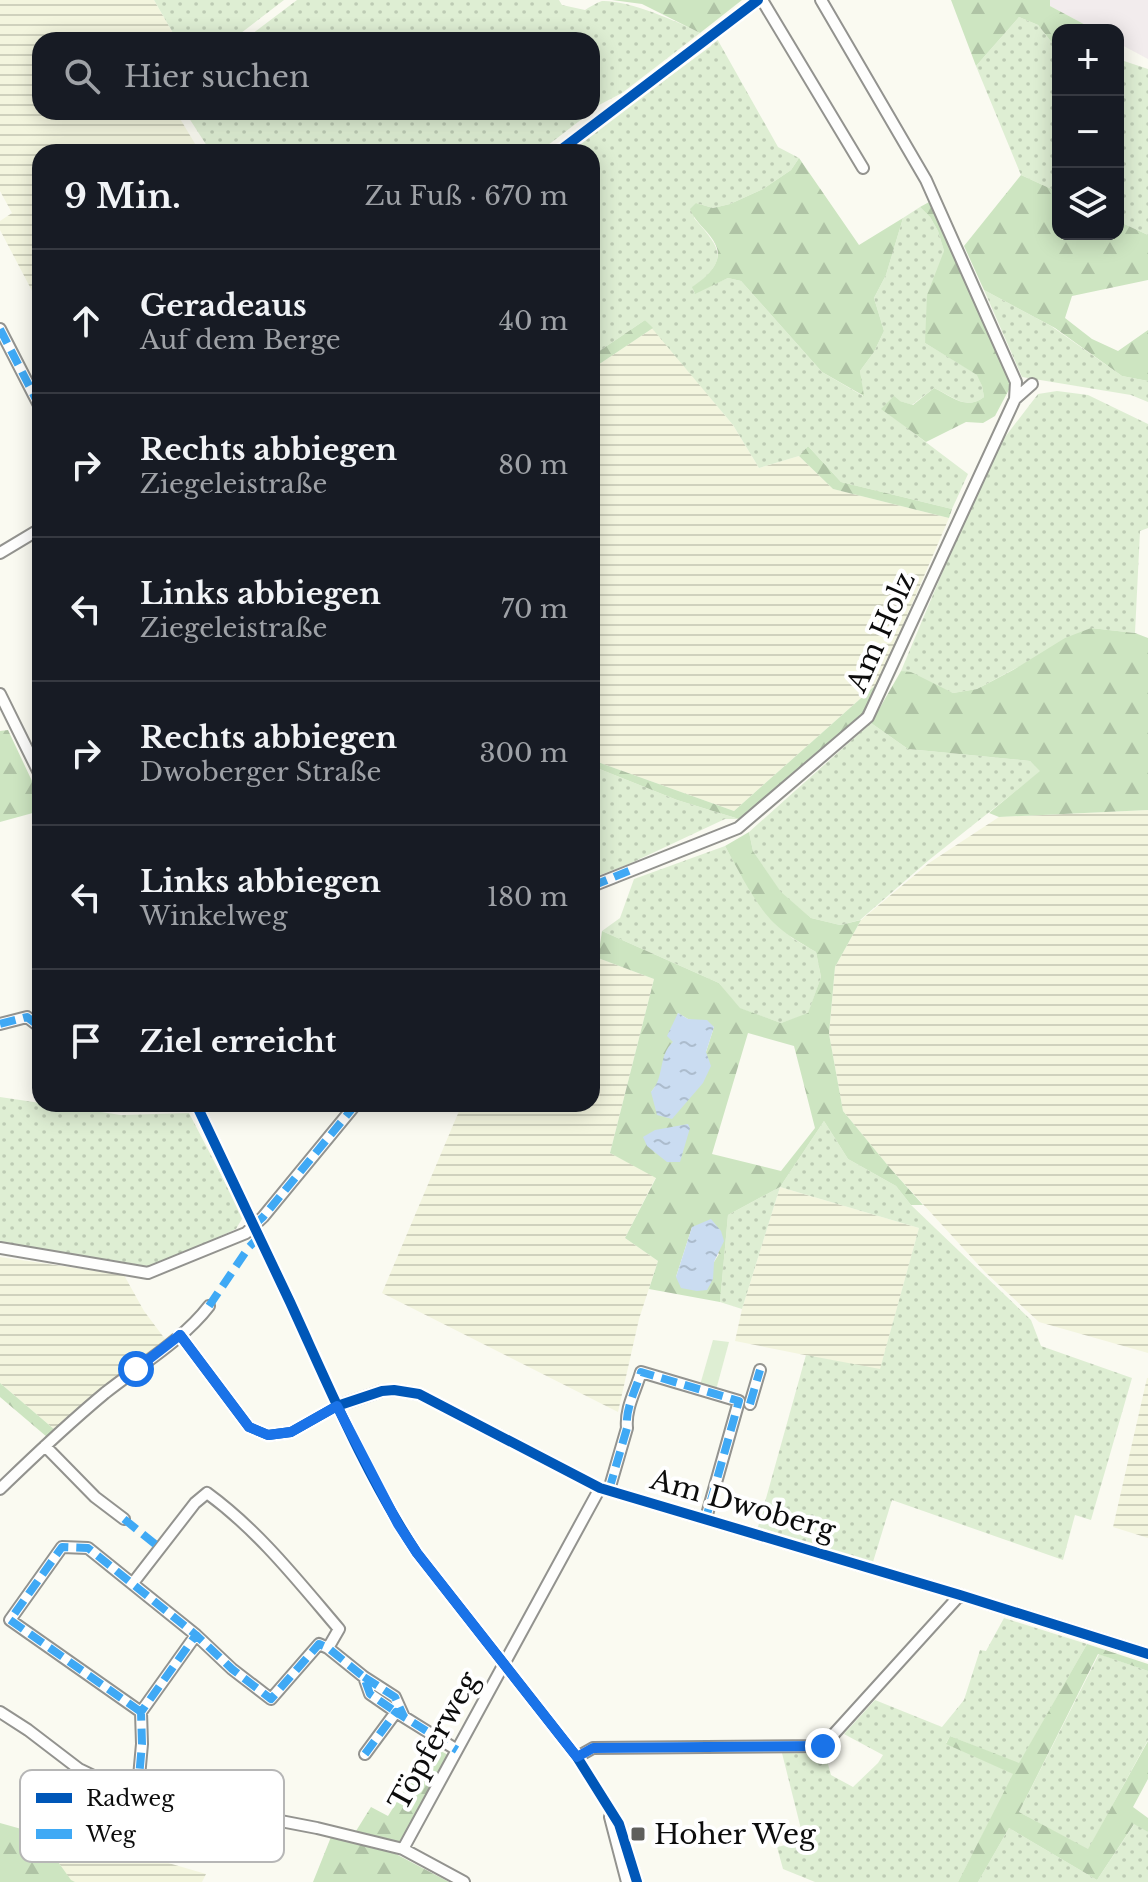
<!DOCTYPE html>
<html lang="de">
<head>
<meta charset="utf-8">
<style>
	body { margin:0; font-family:"Libre Baskerville",serif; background:#20242c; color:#f1f3f6 }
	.controls { position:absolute; right:24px; top:24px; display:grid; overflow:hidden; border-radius:16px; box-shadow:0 4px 20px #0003 }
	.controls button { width:72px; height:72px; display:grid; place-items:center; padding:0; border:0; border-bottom:2px solid #363941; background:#171b24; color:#f1f3f6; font:40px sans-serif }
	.stop { position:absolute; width:24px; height:24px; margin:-18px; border:6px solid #1a73e8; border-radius:50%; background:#fff }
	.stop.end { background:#1a73e8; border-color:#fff; box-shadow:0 2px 8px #0008 }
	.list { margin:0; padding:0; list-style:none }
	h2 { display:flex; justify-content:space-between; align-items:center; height:104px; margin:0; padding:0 32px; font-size:34px }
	h2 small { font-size:26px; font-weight:400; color:#9ea1a6 }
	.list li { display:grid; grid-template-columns:52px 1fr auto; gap:24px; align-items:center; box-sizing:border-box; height:144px; padding:0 32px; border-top:2px solid #363941 }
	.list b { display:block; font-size:30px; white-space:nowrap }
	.list p { margin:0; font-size:26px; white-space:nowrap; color:#9ea1a6 }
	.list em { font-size:26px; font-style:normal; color:#9ea1a6 }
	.icon { flex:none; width:44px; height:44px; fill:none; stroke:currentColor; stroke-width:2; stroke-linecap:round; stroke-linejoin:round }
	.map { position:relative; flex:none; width:1148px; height:1882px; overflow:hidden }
	.search { position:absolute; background:#171b24; box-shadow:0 4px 20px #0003; left:32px; top:32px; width:568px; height:88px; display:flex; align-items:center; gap:20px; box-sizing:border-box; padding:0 28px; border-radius:24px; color:#9ea1a6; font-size:30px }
	.panel { position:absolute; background:#171b24; box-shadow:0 4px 20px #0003; left:32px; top:144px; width:568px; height:968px; border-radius:24px }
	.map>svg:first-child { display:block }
</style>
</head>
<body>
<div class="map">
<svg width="1148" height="1882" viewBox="0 0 1148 1882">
	<defs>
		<pattern id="farmland-rules" width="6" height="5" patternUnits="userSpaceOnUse" patternTransform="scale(2)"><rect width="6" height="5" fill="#f3f5de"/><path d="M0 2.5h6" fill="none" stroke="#cfd1bd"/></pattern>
		<pattern id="grass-dots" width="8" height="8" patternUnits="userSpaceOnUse" patternTransform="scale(2)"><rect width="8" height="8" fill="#deeed3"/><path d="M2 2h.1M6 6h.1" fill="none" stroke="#bdcbb4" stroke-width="1.8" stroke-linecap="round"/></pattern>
		<pattern id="forest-firs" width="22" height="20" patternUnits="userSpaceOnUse" patternTransform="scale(2)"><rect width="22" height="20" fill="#cde5c1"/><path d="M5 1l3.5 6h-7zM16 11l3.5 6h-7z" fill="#afc3a5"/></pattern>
		<pattern id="water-ripples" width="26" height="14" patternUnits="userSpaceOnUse" patternTransform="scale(2)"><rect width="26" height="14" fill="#cadcf1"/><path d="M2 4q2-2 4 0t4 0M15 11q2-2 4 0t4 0" fill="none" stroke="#acbccd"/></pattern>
	</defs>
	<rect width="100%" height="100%" fill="#fafaf1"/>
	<path fill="#f2eced" d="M1050,0H1148V59L1118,43V30H1095L1050,6Z"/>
	<path fill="url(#farmland-rules)" d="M0,0H154L177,40H40V112H176L200,152H40V306L0,230V221L12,213L0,191Z
		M653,328L733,425L759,468L799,456L833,489L949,518L878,683L734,811L592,760V369Z
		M1148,810V1353L1039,1322L985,1272L890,1168L843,1111L829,1034L835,967L861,920L929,863L999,817Z
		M598,958L654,979L610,1153L656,1177L625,1238L658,1261L639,1319L618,1412L382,1293L462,1104H592V976Z
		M780,1187L919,1228L880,1370L735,1341L742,1309Z
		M0,1257L124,1275L144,1311L165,1339L55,1430L0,1383Z
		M1147,1378H1148V1538L1113,1527Z
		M107,1790L136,1801L173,1809L165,1862L206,1874L202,1882H75L71,1881L56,1859L58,1836L85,1841Z"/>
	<path fill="url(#grass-dots)" d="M154,0H284L232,40H177Z
		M297,0H559L562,5L585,10C590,7 596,3 602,1C628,0 677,21 700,33L622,93L599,105L592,111V40H244Z
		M1019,17L1038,25L1053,44L1058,47V192L1021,175L976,66Z
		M716,37L778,147L799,158L791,170L763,189L730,204L713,208L696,203L694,218C721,249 730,259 693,287L694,293L728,278L741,281L822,372L863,396L860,371L874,352L884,331L874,298L886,275L903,218L920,207L930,217L938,231L944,251L925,343L978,375L982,386L984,397C965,411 953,396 934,388L912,405L900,401L882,409L968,474L952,509L841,482L808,446L799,456L759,468L733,425L645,320L592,356V152H567L711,46Z
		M1118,59L1148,69V235L1118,221Z
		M185,112H591L539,152H211Z
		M984,290L1051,326L1122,376L1148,381V402L1131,395L1022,377Z
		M1057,391L1088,395L1148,424V528L1140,531L1135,633L1091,628L977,689L953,693L901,671L992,454L1038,394Z
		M871,723L908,749L1030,761L1041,771L929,860L860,920L840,925L811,918L781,893L753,851L749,832Z
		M592,766L677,800L739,819H725L629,864L592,878Z
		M725,846L742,877L792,938L816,952L821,977L808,1014L781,1023L739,1008L719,983L602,931L620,918L634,879Z
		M0,1097L121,1115L189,1113L243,1217L236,1229L153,1267L0,1242Z
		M824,1121L848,1159L896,1186L911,1205L1031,1320L1041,1346L1132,1378L1091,1520L1075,1515L1063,1560L892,1500L873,1562L758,1527L806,1355L880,1369L919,1228L780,1187L742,1309L720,1302L728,1215L780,1187Z
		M1004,1618L1087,1644L1019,1764L950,1736L946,1743L1014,1774L958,1882H815L783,1869L777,1847L804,1841L782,1753H825L831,1775L853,1787L878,1763L883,1755L844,1734L875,1700L942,1727L964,1700L980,1650L986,1651Z
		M1099,1654L1148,1671V1740L1088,1850L1019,1812Z
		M1135,1823L1148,1832V1882H978L1009,1828L1097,1880Z"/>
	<path fill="url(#forest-firs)" fill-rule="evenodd" d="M612,0H742L700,33L642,4Z
		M951,0H1050V6L1095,30H1058V47L1053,44L1038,25L1019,17L976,66Z
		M799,158L859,245L903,218L886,275L874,298L884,331L874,352L860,371L864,396L822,372L741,281L728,278L695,294L692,287C708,276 727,260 713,240C706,229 695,222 690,209L696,203L713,208L730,204L763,189L791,170Z
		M1021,175L1058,192V234H1118V221L1148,235V280L1072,296L1065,318L1092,339L1118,351L1148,330V381L1122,376L1055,328L984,290L964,246Z
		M931,201L1013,382L995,416L983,423L966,422L926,442L881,409L894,396L900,401L913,405L934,388C952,396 965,411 984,397L982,386L977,375L925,343L927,295L944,251L938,231L930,217L920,207Z
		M645,320L653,328L592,369V356Z
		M808,446L841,482L952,509L949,518L833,489L799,456Z
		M1091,628L1135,633L1148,638V810L999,817L989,813L1040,771L1030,761L908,749L871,723L901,671L911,672L953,693L977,689L1013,670L1065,638Z
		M878,683L864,714L739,819L677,800L592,766V760L734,811Z
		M8,730L40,798V811L0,822V731Z
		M749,832L753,851L781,892L811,918L840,925L861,920L835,967L829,1034L843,1111L890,1168L923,1205H911L896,1186L848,1159L824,1121L780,1187L728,1215L720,1302L649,1289L658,1261L625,1238L656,1178L610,1153L654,979L598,958L602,931L719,983L740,1008L781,1023L808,1013L821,977L816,952C801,943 786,935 774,923C756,906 737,868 725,846ZM678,1013L688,1019L714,1027L706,1052L651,1092C669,1072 674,1039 678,1013ZM748,1033L794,1046L815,1128L781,1171L712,1154ZM692,1227L719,1254L714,1262L676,1277Z
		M0,1383L55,1430L47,1437L0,1397Z
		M1087,1644L1148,1664V1671L1098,1654L1019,1812L1088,1849L1148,1741V1779L1133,1807L1148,1818V1832L1134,1824L1097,1880L1009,1828L978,1882H958L1013,1774L946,1744L950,1736L1019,1763Z
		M432,1746L448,1755L400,1842L356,1831L371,1807L388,1816Z
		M0,1823L57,1839L56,1859L71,1880L75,1882H0Z
		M331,1837L394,1853L449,1882H313Z"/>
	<path fill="#deeed3" d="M713,1340L729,1342L716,1390L700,1385Z"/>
	<path fill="url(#water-ripples)" d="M678,1013L688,1019L707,1020L714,1027L706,1052L711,1066L703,1083L672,1119L657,1115L651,1092C665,1077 658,1055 673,1042L667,1036Z
		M688,1124L690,1128L680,1162H667L647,1146L643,1137L655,1130Z
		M711,1219L721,1231L724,1241L714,1262L713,1279L707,1290L697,1291L681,1288L676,1277L692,1227Z"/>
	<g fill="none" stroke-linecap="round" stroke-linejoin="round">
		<g stroke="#93938f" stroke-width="14">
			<path id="minor" d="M762,0L863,168
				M821,0L926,180L1016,382L1015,399
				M558,152L758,0
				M0,329L40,407
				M0,553L40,529
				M0,694L40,775
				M592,886L738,828L868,717L1015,399L1032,384
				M0,1024L27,1017L40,1027
				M196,1104C227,1170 259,1236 290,1302C329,1387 365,1474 417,1553L577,1757L619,1824L637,1882
				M0,1248L148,1273L246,1233L263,1217L356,1104
				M180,1335L249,1427L268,1435L291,1432L337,1406L382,1391L394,1390L419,1394L600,1488L960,1595L1148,1654
				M750,1404L760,1370
				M45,1446L95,1497L124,1519
				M0,1489C34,1456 69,1423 105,1393C139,1366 183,1340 209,1306
				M609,1490L627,1428C625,1408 636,1390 641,1372L739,1401L706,1518
				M133,1583L195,1503L207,1493C259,1531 298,1581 339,1629L328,1648
				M364,1677L395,1697L404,1717
				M0,1712L28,1730L79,1769L104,1781L156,1797L317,1828L403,1849L464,1882
				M141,1712L10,1620L62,1547L88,1548L196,1635
				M365,1754L396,1712L457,1750
				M577,1757L593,1748L823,1746L960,1595
				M135,1792L139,1777L142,1744L141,1712L196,1635L232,1669L271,1699L319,1644L328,1648L364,1677L370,1694L396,1712
				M610,1817L627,1882
				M403,1849L600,1488"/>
		</g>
		<use href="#minor" stroke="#fefefd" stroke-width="10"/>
		<path stroke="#3fa9f5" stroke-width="8" stroke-dasharray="16 8" stroke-linecap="butt" d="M0,329L40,407
			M592,886L636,868
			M0,1024L27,1017L40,1027
			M253,1226L263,1217L356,1104
			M209,1306L249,1247L259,1237
			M750,1404L760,1370
			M609,1490L627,1428C625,1408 636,1390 641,1372L739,1401L706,1518
			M124,1519L160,1548
			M364,1677L395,1697L404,1717
			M141,1712L10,1620L62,1547L88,1548L196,1635
			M365,1754L396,1712L457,1750
			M135,1792L139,1777L142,1744L141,1712L196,1635L232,1669L271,1699L319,1644L328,1648L364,1677L370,1694L396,1712"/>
		<g stroke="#fff" stroke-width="15">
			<path id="cycleway" d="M558,152L758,0
				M196,1104C227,1170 259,1236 290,1302C329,1387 365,1474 417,1553L577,1757L619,1824L637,1882
				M180,1335L249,1427L268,1435L291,1432L337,1406L382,1391L394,1390L419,1394L600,1488L960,1595L1148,1654"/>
		</g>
		<use href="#cycleway" stroke="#0057b8" stroke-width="10"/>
	</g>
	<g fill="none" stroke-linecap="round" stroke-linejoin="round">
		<path stroke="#1a73e8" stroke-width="10" d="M136,1369L180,1335L249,1427L268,1435L291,1432L337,1406L398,1524L417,1553L577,1757L593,1748L823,1746"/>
	</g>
	<rect fill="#5f5f5c" stroke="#fff" stroke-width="3" x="630" y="1826" width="16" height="16" rx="4"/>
	<g text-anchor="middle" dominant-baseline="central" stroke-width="8" stroke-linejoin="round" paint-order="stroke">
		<g font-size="28" fill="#0c0c0c" stroke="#fff">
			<text transform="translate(881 632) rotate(-66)">Am Holz</text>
			<text transform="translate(743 1505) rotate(16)">Am Dwoberg</text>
			<text transform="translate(434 1741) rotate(-61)">Töpferweg</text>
		</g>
		<g font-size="28" fill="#0c0c0c" stroke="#fff" text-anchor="start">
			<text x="654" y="1834">Hoher Weg</text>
		</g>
	</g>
	<rect x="20" y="1770" width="264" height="92" rx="12" fill="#fff" stroke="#b6b6b6" stroke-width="2"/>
	<rect x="36" y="1793" width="36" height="10" fill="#0057b8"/>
	<rect x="36" y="1829" width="36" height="10" fill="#3fa9f5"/>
	<g font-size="22" fill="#0c0c0c">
		<text x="86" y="1806">Radweg</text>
		<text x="86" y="1842">Weg</text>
	</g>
</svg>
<div class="controls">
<button>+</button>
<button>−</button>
<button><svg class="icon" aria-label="layers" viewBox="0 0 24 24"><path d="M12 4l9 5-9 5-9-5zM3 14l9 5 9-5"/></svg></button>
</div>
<div class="stop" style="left:136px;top:1369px"></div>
<div class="stop end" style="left:823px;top:1746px"></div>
<div class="search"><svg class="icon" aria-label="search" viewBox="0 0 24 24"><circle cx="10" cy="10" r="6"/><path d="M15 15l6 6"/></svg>Hier suchen</div>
<section class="panel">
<h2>9 Min.<small>Zu Fuß · 670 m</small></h2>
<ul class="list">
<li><svg class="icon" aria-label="ahead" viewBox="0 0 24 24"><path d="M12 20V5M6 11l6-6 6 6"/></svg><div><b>Geradeaus</b><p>Auf dem Berge</p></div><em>40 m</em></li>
<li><svg class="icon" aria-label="right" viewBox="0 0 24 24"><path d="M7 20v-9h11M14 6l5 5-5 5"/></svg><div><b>Rechts abbiegen</b><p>Ziegeleistraße</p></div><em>80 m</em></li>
<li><svg class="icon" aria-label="left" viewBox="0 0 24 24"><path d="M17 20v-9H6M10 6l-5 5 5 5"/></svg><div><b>Links abbiegen</b><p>Ziegeleistraße</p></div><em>70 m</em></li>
<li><svg class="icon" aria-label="right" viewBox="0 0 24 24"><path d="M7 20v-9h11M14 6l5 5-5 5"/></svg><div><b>Rechts abbiegen</b><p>Dwoberger Straße</p></div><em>300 m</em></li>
<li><svg class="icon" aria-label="left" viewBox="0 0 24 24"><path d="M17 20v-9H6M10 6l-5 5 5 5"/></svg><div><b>Links abbiegen</b><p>Winkelweg</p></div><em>180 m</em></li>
<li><svg class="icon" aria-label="arrive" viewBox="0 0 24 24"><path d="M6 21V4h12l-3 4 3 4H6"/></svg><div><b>Ziel erreicht</b></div></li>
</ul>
</section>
</div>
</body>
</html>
